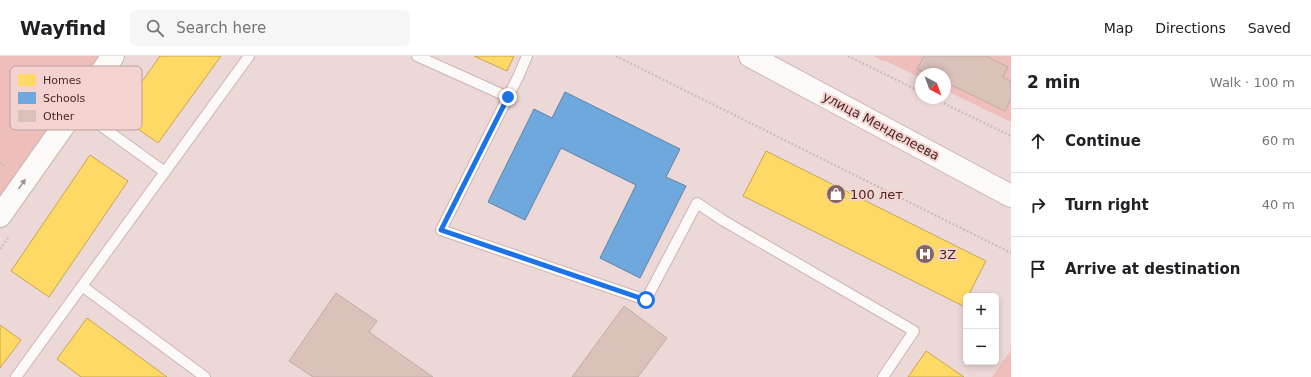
<!DOCTYPE html>
<html lang="en">
<head>
<meta charset="utf-8">
<style>
	body { margin:0; font-family:"DejaVu Sans",sans-serif; background:#f6f6f6; color:#202124 }
	.controls { position:absolute; right:12px; bottom:12px; display:grid; overflow:hidden; border-radius:6px; box-shadow:0 2px 6px #0003 }
	.controls button { width:36px; height:36px; display:grid; place-items:center; padding:0; border:0; border-bottom:1px solid #e0e0e0; background:#fff; color:#202124; font:20px sans-serif }
	.compass { position:absolute; left:915px; top:12px; width:36px; height:36px; border-radius:50%; background:#fff; box-shadow:0 2px 6px #0003; rotate:139deg }
	.stop { position:absolute; width:12px; height:12px; margin:-9px; border:3px solid #1a73e8; border-radius:50%; background:#fff }
	.stop.end { background:#1a73e8; border-color:#fff; box-shadow:0 1px 4px #0008 }
	.list { margin:0; padding:0; list-style:none }
	h2 { display:flex; justify-content:space-between; align-items:center; height:52px; margin:0; padding:0 16px; font-size:17px }
	h2 small { font-size:13px; font-weight:400; color:#757577 }
	.list li { display:grid; grid-template-columns:26px 1fr auto; gap:12px; align-items:center; box-sizing:border-box; height:64px; padding:0 16px; border-top:1px solid #e0e0e0 }
	.list b { display:block; font-size:15px; white-space:nowrap }
	.list em { font-size:13px; font-style:normal; color:#757577 }
	.icon { flex:none; width:22px; height:22px; fill:none; stroke:currentColor; stroke-width:2; stroke-linecap:round; stroke-linejoin:round }
	.map { position:relative; flex:none; width:1011px; height:321px; overflow:hidden }
	header { display:flex; align-items:center; gap:24px; box-sizing:border-box; height:56px; padding:0 20px; background:#fff; border-bottom:1px solid #e0e0e0 }
	header strong { font-size:19px }
	nav { display:flex; gap:22px; margin-inline-start:auto; font-size:14px }
	.search { width:280px; height:36px; background:#f6f6f6; display:flex; align-items:center; gap:10px; box-sizing:border-box; padding:0 14px; border-radius:6px; color:#757577; font-size:15px }
	main { display:flex }
	aside { flex:1; background:#fff }
	.map>svg:first-child { display:block }
</style>
</head>
<body>
<header>
<strong>Wayfind</strong>
<div class="search"><svg class="icon" aria-label="search" viewBox="0 0 24 24"><circle cx="10" cy="10" r="6"/><path d="M15 15l6 6"/></svg>Search here</div>
<nav><a>Map</a><a>Directions</a><a>Saved</a></nav>
</header>
<main>
<div class="map">
<svg width="1011" height="321" viewBox="0 0 1011 321">
	<rect width="100%" height="100%" fill="#ecd9d7"/>
	<path fill="#eebeba" d="M0,0H113L0,160Z
		M873,0H1011V66L945,34V18H921V22L886,5H883Z
		M1011,294V321H992Z"/>
	<path fill="#ffd966" stroke="#c8a453" d="M160,0H221L158,87L118,59Z
		M474,0H514L507,15Z
		M766,95L986,205L968,240H966V244L963,250L743,140Z
		M90,99L128,125L49,241L11,215Z
		M87,262L167,321H81L57,303Z
		M0,269L21,284L0,312Z
		M926,295L964,321H908Z"/>
	<path fill="#6fa8dc" stroke="#6382a5" d="M565,36L680,93L666,121L686,130L640,222L600,202L636,129L561,92L525,164L488,146L534,53L552,62Z"/>
	<path fill="#dac2bb" stroke="#c2aca6" d="M924,0H986L1008,11L1003,21L1011,25V42L1005,55L945,26V18H928L917,13Z
		M336,237L377,265L369,276L433,321H313L289,305Z
		M624,250L667,282L638,321H572Z"/>
	<g fill="none" stroke-linecap="round" stroke-linejoin="round">
		<g stroke="#ccb4b2" stroke-width="12">
			<path id="service" d="M417,0L508,41
				M527,0L518,21L441,174L646,244L697,147L724,165L914,275L883,321
				M76,52L165,116
				M82,230L205,321
				M16,321L249,0"/>
		</g>
		<g stroke="#ccb4b2" stroke-width="24">
			<path id="tertiary" d="M0,160L113,0"/>
		</g>
		<g stroke="#ccb4b2" stroke-width="24">
			<path id="secondary" d="M750,0L1011,140"/>
		</g>
		<path stroke="#c6bebe" stroke-width="2.5" stroke-dasharray="2 2" stroke-linecap="butt" d="M616,0L1011,197
			M848,0L921,36
			M933,42L1011,80
			M0,107L6,111
			M0,193L8,182"/>
		<use href="#service" stroke="#fcf9f9" stroke-width="10"/>
		<use href="#tertiary" stroke="#fcf9f9" stroke-width="22"/>
		<use href="#secondary" stroke="#fcf9f9" stroke-width="22"/>
	</g>
	<defs><path id="oneway-solid" d="M-6-.8H1V-3.2L6.5 0L1 3.2V.8H-6Z"/></defs>
	<use fill="#a29090" href="#oneway-solid" transform="translate(22 128) rotate(-55)"/>
	<g fill="none" stroke-linecap="round" stroke-linejoin="round">
		<path stroke="#1a73e8" stroke-width="5" d="M508,41L441,174L646,244"/>
	</g>
	<defs>
		<g id="shop-disc" transform="scale(1)"><circle r="9.5" fill="#816664" stroke="#f4d2cf"/><path d="M-5-2.5h2.3a2.7 3.5 0 0 1 5.4 0H5L5.5 6h-11ZM-1.5-2.5h3a1.5 2.3 0 0 0-3 0Z" fill="#fff"/></g>
		<g id="hospital-disc" transform="scale(1)"><circle r="9.5" fill="#816664" stroke="#f4d2cf"/><path d="M-5-5h3v3.5h4V-5h3V5h-3V1.5h-4V5h-3Z" fill="#fff"/></g>
	</defs>
	<g fill-rule="evenodd">
		<use href="#shop-disc" x="836" y="138"/>
		<use href="#hospital-disc" x="925" y="198"/>
	</g>
	<g text-anchor="middle" dominant-baseline="central" stroke-width="4" stroke-linejoin="round" paint-order="stroke">
		<g font-size="13" fill="#482826" stroke="#f4d2cf">
			<text transform="translate(881 70) rotate(28)">улица Менделеева</text>
		</g>
		<g font-size="13" fill="#482826" stroke="#f4d2cf" text-anchor="start">
			<text x="850" y="138">100 лет</text>
			<text x="939" y="198">3Z</text>
		</g>
	</g>
	<rect x="10" y="10" width="132" height="64" rx="6" fill="#f4d2cf" stroke="#c09f9c" stroke-width="1"/>
	<rect x="18" y="18" width="18" height="12" fill="#ffd966"/>
	<rect x="18" y="36" width="18" height="12" fill="#6fa8dc"/>
	<rect x="18" y="54" width="18" height="12" fill="#dac2bb"/>
	<g font-size="11" fill="#482826">
		<text x="43" y="28">Homes</text>
		<text x="43" y="46">Schools</text>
		<text x="43" y="64">Other</text>
	</g>
</svg>
<div class="controls">
<button>+</button>
<button>−</button>
</div>
<svg class="compass" viewBox="-18 -18 36 36"><path d="M0-13l5 13h-10z" fill="#e53935"/><path d="M0 13l5-13h-10z" fill="#757577"/></svg>
<div class="stop" style="left:646px;top:244px"></div>
<div class="stop end" style="left:508px;top:41px"></div>
</div>
<aside>
<h2>2 min<small>Walk · 100 m</small></h2>
<ul class="list">
<li><svg class="icon" aria-label="ahead" viewBox="0 0 24 24"><path d="M12 20V5M6 11l6-6 6 6"/></svg><div><b>Continue</b></div><em>60 m</em></li>
<li><svg class="icon" aria-label="right" viewBox="0 0 24 24"><path d="M7 20v-9h11M14 6l5 5-5 5"/></svg><div><b>Turn right</b></div><em>40 m</em></li>
<li><svg class="icon" aria-label="arrive" viewBox="0 0 24 24"><path d="M6 21V4h12l-3 4 3 4H6"/></svg><div><b>Arrive at destination</b></div></li>
</ul>
</aside>
</main>
</body>
</html>
